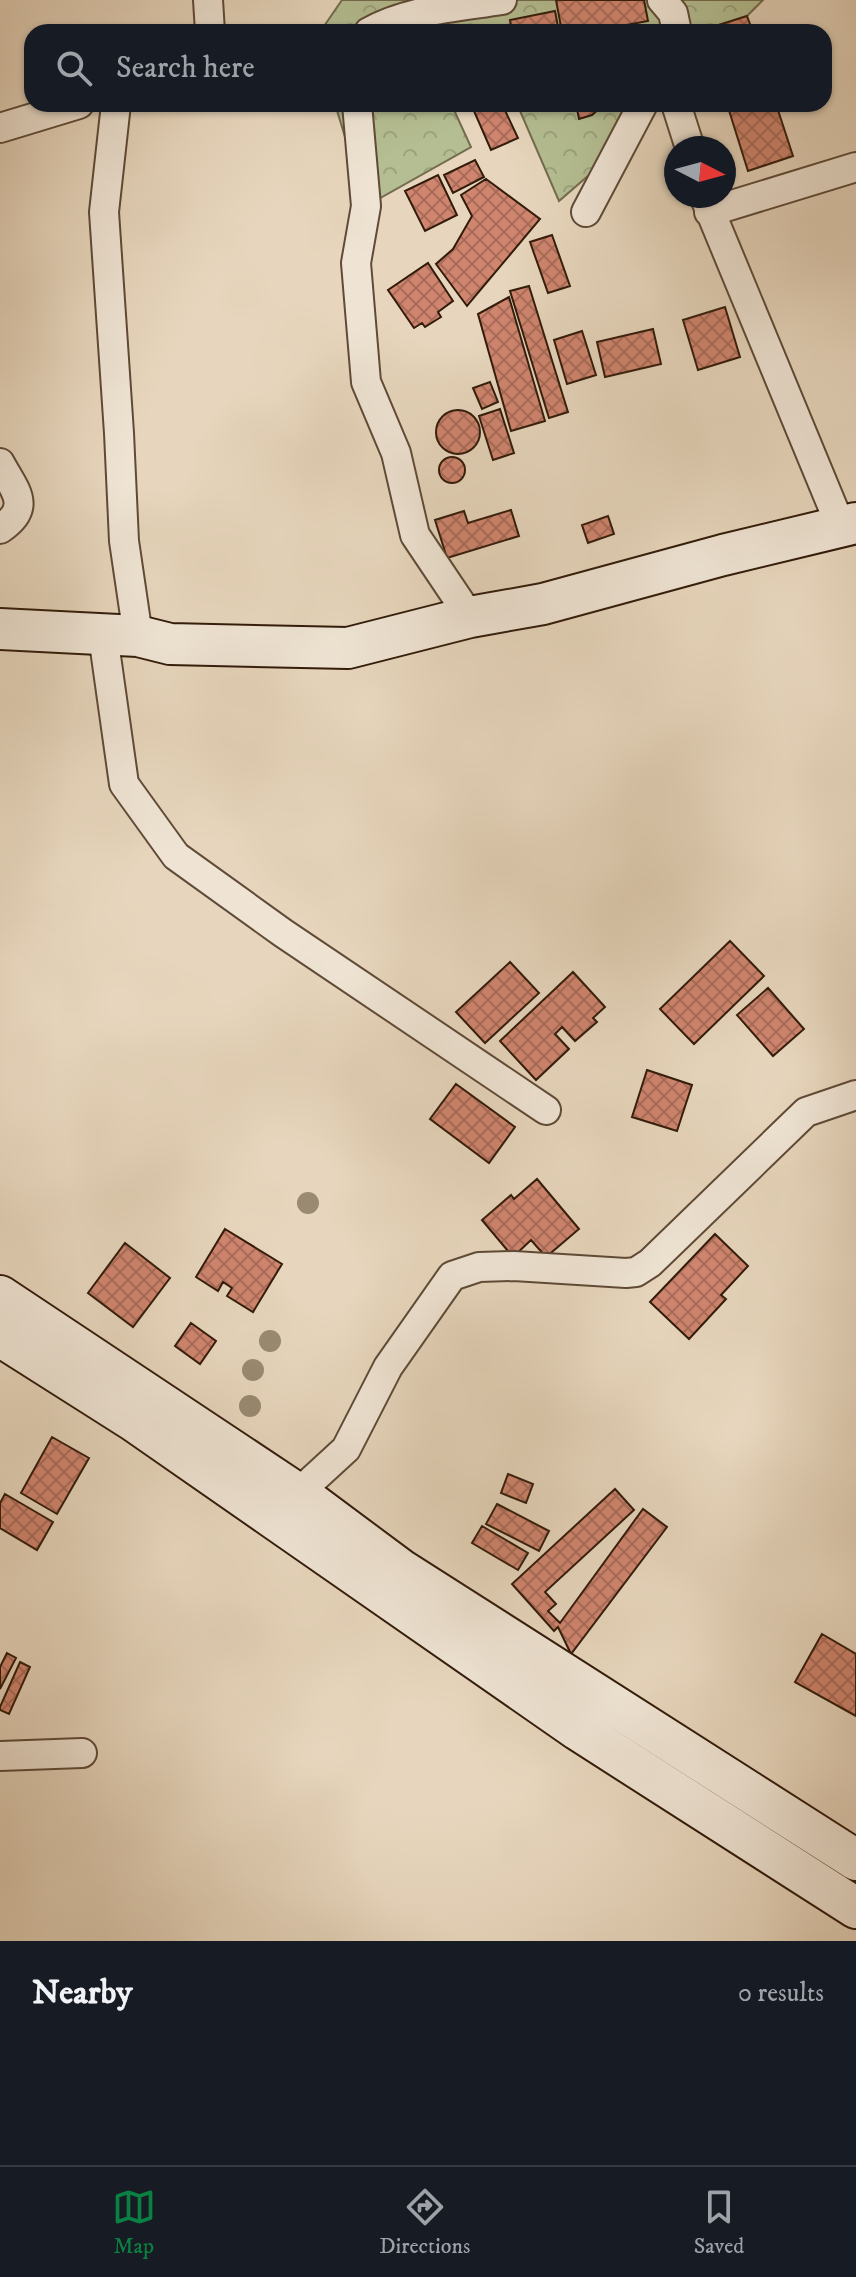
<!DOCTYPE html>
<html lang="en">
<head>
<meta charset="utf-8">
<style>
	body { margin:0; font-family:"IM FELL DW Pica",serif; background:#20242c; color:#f1f3f6 }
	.compass { position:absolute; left:664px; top:136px; width:72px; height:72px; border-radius:50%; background:#171b24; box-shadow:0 2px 6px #0004; rotate:96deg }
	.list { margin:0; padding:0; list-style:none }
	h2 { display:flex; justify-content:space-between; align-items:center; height:104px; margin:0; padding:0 32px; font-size:34px }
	h2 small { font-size:26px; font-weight:400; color:#9ea1a6 }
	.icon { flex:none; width:44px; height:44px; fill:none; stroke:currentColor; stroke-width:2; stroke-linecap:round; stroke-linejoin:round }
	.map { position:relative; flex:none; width:856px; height:1941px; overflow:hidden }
	.search { position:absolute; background:#171b24; box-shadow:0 2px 6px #0004; left:24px; right:24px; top:24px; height:88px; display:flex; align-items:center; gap:20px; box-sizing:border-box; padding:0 28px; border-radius:24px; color:#9ea1a6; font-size:30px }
	.sheet { height:224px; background:#171b24 }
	nav { display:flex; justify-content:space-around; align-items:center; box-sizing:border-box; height:112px; border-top:2px solid #363941; background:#171b24; font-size:22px; color:#9ea1a6 }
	nav a { display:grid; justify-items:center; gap:4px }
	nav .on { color:#0b8043 }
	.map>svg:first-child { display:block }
</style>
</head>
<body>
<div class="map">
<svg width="856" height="1941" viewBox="0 0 856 1941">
	<defs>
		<pattern id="forest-crowns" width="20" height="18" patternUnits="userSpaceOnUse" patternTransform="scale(2)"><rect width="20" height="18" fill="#b4be92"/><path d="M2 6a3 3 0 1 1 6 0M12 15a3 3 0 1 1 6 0" fill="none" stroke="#9ba37d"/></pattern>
		<pattern id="building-cross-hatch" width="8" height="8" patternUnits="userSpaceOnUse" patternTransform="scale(2)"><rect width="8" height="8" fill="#d0856f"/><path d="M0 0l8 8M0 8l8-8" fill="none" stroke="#a96c59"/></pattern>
	</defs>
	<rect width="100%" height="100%" fill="#e7d6bd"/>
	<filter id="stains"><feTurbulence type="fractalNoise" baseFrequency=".0025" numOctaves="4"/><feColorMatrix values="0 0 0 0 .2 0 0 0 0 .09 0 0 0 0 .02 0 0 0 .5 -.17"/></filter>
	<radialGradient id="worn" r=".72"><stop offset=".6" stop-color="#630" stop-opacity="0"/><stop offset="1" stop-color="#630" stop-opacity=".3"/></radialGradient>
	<path fill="url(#forest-crowns)" stroke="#736c4e" stroke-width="2" d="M342,0H763L747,16L703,30V32H320Z
		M335,104H472L454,110L471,147L366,206Z
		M517,104H661L648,114L619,149L559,201Z"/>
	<path fill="url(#building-cross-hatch)" stroke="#321b0a" stroke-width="2" d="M556,0H644L648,21L599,30V32H562Z
		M555,11L559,32H512L510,20Z
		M747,16L753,32H703V30Z
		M489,104H502L518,138L491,150L474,111Z
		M576,104H604L592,115L579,119Z
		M727,104H776L793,156L748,171Z
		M475,160L484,177L453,193L444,175Z
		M438,175L457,215L425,231L405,191Z
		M486,179L540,219L467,306L436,264L453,249L472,216L461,195Z
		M552,235L570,286L548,293L530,242Z
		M428,263L453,301L438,312L441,317L425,327L422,323L414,328L388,290Z
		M529,286L568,412L549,418L510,291Z
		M509,297L545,421L511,431L478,314Z
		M725,307L740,357L698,370L683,320Z
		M653,329L661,364L605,377L597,342Z
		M582,331L596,375L567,384L554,340Z
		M490,382L498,402L482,409L473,388Z
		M500,409L514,453L493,460L479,416Z
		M436 432a22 22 0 1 1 44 0a22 22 0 1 1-44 0Z
		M439 470a13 13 0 1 1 26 0a13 13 0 1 1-26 0Z
		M511,510L519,536L447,558L435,520L464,511L468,523Z
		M608,516L614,534L588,543L582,525Z
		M730,941L764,976L694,1044L660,1009Z
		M510,962L539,993L485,1043L456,1012Z
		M573,972L605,1007L593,1018L597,1022L575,1041L562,1027L555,1034L569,1049L536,1080L500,1041Z
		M768,988L804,1029L773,1056L737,1015Z
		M647,1070L692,1085L677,1131L632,1117Z
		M456,1084L515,1127L489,1163L430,1119Z
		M537,1179L579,1229L546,1257L531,1240L513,1257L482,1220L511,1195L514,1199Z
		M225,1229L282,1264L253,1312L227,1296L232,1288L223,1282L218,1291L196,1277Z
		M715,1234L748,1266L721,1295L726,1299L689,1339L650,1302Z
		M125,1243L170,1278L133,1327L88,1293Z
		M191,1323L216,1341L200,1364L175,1346Z
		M52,1437L89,1458L57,1514L21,1493Z
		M508,1474L533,1484L526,1503L501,1493Z
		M615,1489L634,1510L545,1592L556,1604L548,1611L560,1623L643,1509L667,1527L571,1654L558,1627L554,1631L512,1584Z
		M5,1494L53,1522L37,1550L0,1528V1503Z
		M497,1504L549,1531L539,1551L486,1524Z
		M482,1526L528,1553L518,1570L472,1543Z
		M822,1634L856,1654V1716L795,1682Z
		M7,1653L16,1658L0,1689V1667Z
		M20,1662L30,1667L9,1714L0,1710V1707Z"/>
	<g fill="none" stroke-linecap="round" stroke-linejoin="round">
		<g stroke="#5f4a37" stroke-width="32">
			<path id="street" d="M208,0L210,32
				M662,0L673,13L677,32
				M369,32C408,10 458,7 502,0
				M116,104L104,212L119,433L124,541L138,636
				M357,104L366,206L356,263L366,382L396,453L415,535L470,617
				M676,104L690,148
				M0,128L79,104
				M704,196L841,527
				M586,212L643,104
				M709,212L856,167
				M0,463C15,491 33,507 0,529
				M103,635L124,784L176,856L283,933L546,1110
				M297,1494L346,1449L388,1367L452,1276L479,1267L514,1266L626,1273L636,1272L650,1263L806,1112L856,1095
				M0,1756L82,1753"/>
		</g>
		<g stroke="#321b0a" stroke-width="44">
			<path id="secondary" d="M0,629L138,636L170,644L348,648L470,617L543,604L723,555L856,523
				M0,1296L310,1502L400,1569L856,1860
				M0,1336L134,1421L578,1730L856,1908"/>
		</g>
		<use href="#street" stroke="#efe4d4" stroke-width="28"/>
		<use href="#secondary" stroke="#efe4d4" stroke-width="40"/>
	</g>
	<g fill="#998a71">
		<circle cx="308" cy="1203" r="11"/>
		<circle cx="270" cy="1341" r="11"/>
		<circle cx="253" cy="1370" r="11"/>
		<circle cx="250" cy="1406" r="11"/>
	</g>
	<rect width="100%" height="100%" filter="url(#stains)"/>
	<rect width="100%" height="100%" fill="url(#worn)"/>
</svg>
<svg class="compass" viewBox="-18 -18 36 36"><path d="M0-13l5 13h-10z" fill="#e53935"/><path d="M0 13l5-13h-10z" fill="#9ea1a6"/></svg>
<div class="search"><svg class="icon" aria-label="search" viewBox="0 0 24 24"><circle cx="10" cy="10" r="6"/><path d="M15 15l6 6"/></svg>Search here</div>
</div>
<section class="sheet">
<h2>Nearby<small>0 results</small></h2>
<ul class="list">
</ul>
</section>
<nav>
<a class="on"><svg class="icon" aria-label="map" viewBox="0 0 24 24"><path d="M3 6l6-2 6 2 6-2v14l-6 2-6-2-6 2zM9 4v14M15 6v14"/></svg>Map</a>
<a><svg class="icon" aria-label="directions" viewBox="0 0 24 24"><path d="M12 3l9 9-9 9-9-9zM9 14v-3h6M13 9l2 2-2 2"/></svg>Directions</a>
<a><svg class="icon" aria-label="saved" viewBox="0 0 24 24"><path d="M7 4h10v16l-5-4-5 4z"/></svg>Saved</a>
</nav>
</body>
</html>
